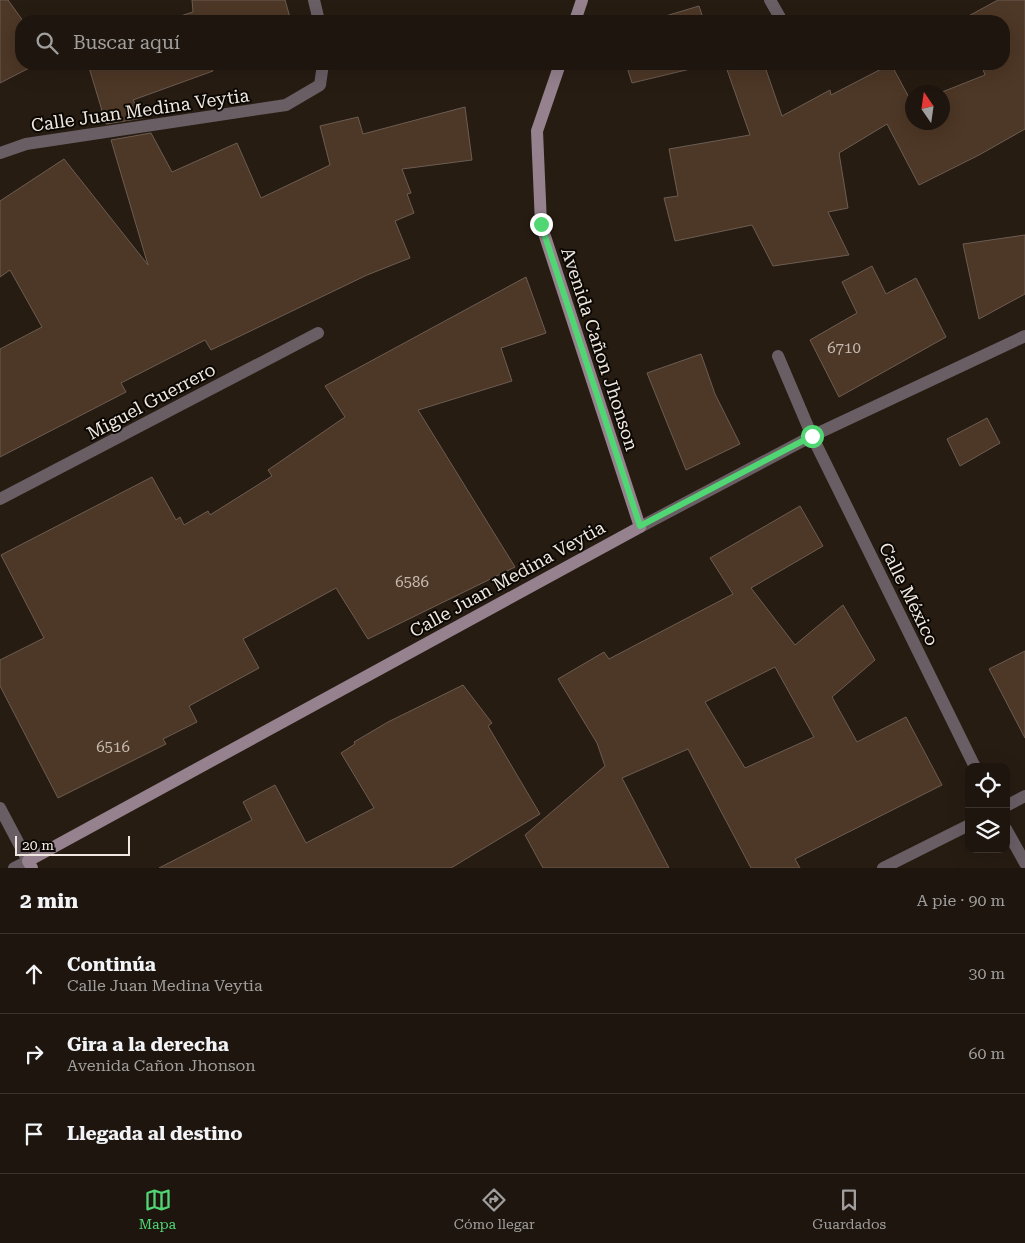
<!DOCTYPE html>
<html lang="es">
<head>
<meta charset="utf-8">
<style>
	body { margin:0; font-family:"Roboto Serif",serif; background:#251e17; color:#f1f3f6 }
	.controls { position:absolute; right:15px; bottom:15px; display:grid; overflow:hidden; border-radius:10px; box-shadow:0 5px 20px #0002 }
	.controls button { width:45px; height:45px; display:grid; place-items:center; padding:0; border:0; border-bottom:1px solid #3b342e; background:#1d150e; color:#f1f3f6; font:25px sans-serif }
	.compass { position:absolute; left:905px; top:85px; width:45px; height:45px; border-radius:50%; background:#1d150e; box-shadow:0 5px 20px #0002; rotate:347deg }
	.scale { position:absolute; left:15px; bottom:12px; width:115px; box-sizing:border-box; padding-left:5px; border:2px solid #f0e8e1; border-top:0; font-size:14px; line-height:18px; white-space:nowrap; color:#f0e8e1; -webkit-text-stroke:4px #0c0804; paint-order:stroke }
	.stop { position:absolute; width:15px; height:15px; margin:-11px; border:4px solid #51d674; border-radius:50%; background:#fff }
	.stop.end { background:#51d674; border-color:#fff; box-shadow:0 1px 5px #0008 }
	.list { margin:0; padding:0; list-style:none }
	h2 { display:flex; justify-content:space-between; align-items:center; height:65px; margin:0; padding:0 20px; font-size:21px }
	h2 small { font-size:16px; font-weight:400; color:#a09f9e }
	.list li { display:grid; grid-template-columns:32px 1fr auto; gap:15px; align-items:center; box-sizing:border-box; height:80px; padding:0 20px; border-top:1px solid #3b342e }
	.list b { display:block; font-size:19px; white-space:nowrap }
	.list p { margin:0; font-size:16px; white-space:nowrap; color:#a09f9e }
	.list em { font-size:16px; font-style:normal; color:#a09f9e }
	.icon { flex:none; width:28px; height:28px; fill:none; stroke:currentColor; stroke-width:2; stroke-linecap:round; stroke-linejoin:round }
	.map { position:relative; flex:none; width:1025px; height:868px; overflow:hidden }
	.search { position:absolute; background:#1d150e; box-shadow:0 5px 20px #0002; left:15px; right:15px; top:15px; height:55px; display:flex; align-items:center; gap:12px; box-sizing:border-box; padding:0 18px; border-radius:20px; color:#a09f9e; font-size:19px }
	.sheet { height:305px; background:#1d150e }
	nav { display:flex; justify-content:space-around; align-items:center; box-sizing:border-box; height:70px; border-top:1px solid #3b342e; background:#1d150e; font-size:14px; color:#a09f9e }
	nav a { display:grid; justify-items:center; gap:2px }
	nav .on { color:#51d674 }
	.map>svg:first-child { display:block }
</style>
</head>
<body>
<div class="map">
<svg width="1025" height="868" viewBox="0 0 1025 868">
	<rect width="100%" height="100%" fill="#271c12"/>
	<path fill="#4d3726" stroke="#6c5d53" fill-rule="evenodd" d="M0,0H8L23,21H21V64H37L0,83Z
		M192,0H285L291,21H165L193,12Z
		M998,0H1025V129L979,155L919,185L887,124L839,153L848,208L828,212L849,255L773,266L752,225L675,241L664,198L678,196L669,149L750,135L725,64H764L782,116L830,90L831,95L891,64L912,103V122H942V92L985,75L981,64H1004V21H964L963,19Z
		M699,6L704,21H649Z
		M88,64H226L212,69L213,71L133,100L143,118L106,124Z
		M626,64H711L632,83Z
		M465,107L472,160L402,169L411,193L407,194L414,213L395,221L410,258L367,275L211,350L205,340L121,383L126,392L0,457V349L42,327L10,270L0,277V201L64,159L148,265L111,140L151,133L172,172L237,143L261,198L330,165L320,126L358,117L363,134Z
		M1025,235V294L979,319L963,244Z
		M872,266L886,294L916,278L946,337L839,397L810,340L857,313L842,282Z
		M526,277L546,333L501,348L512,381L418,410L515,567L368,639L336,588L243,639L259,668L189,706L197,722L163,739L166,744L58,798L0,686V660L44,638L1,555L152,477L176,520L180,517L184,525L208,511L210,515L272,476L268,470L345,417L325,386Z
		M701,354L715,394L740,444L686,470L647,373Z
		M987,418L1000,443L960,466L947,439Z
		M800,506L823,546L751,588L795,645L843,605L875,660L832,697L857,742L906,717L942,785L795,859L800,868H751L688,749L622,778L669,868H543L525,835L605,766L597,743L558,679L604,652L609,659L733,594L710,558ZM775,667L814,737L745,768L705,702Z
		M1025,651V738L989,669Z
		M463,685L492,723L488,726L540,814L451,868H159L252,820L243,802L275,785L306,843L374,808L341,753L355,744L354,742L388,722Z"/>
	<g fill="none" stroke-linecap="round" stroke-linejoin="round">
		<path stroke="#6a5e65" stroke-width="12" d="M314,0L319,21
			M770,0L782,21
			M0,153L26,144L286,105L320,85L323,64
			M778,356L812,436L975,767
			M0,499L318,333
			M640,527L812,436L1025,336
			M1006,806L1025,796
			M1006,829L1025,863
			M14,868L28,861
			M883,868L969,825"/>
		<path stroke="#6a5e65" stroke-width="12" d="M0,808L28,861"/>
		<path stroke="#95828e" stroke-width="12" d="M575,21L582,0
			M32,868L28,861L640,527L541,224L537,131L560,64"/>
	</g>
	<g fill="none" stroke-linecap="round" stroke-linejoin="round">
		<path stroke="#51d674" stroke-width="6" d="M541,224L640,526L812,436"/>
	</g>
	<g text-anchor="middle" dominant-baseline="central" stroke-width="4" stroke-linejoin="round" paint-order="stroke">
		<g font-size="15" fill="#c7bcb2">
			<text x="844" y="348">6710</text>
			<text x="412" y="582">6586</text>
			<text x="113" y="747">6516</text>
		</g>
		<g font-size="18" fill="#f0e8e1" stroke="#0c0804">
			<text transform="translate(140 110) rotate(-8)">Calle Juan Medina Veytia</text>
			<text transform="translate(600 349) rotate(72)">Avenida Cañon Jhonson</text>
			<text transform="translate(151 401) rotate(-28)">Miguel Guerrero</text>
			<text transform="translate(507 579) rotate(-29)">Calle Juan Medina Veytia</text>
			<text transform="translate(909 594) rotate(64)">Calle México</text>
		</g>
	</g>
</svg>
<div class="controls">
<button><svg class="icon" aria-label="locate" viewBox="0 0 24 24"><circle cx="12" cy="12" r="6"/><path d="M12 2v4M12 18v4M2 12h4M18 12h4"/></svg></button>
<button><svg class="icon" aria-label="layers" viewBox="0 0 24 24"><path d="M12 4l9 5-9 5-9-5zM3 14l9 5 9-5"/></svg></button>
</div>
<svg class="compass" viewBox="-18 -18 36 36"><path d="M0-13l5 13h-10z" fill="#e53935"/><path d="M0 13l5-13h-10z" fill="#a09f9e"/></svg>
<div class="scale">20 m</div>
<div class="stop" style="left:812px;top:436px"></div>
<div class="stop end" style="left:541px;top:224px"></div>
<div class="search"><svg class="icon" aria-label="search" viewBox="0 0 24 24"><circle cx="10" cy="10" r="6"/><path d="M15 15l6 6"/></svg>Buscar aquí</div>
</div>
<section class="sheet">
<h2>2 min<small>A pie · 90 m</small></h2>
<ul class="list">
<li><svg class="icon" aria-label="ahead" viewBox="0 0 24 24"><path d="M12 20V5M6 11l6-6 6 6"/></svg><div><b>Continúa</b><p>Calle Juan Medina Veytia</p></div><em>30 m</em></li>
<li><svg class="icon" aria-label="right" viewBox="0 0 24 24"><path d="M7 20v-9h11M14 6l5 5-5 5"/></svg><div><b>Gira a la derecha</b><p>Avenida Cañon Jhonson</p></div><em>60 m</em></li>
<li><svg class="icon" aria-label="arrive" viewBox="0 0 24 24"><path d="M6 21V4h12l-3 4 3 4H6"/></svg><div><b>Llegada al destino</b></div></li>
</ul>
</section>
<nav>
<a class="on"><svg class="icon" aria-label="map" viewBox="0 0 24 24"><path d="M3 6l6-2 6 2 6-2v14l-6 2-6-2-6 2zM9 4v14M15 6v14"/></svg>Mapa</a>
<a><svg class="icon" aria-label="directions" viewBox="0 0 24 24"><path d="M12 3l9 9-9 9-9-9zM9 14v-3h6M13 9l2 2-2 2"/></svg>Cómo llegar</a>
<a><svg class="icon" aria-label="saved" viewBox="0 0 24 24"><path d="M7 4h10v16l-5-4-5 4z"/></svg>Guardados</a>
</nav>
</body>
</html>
